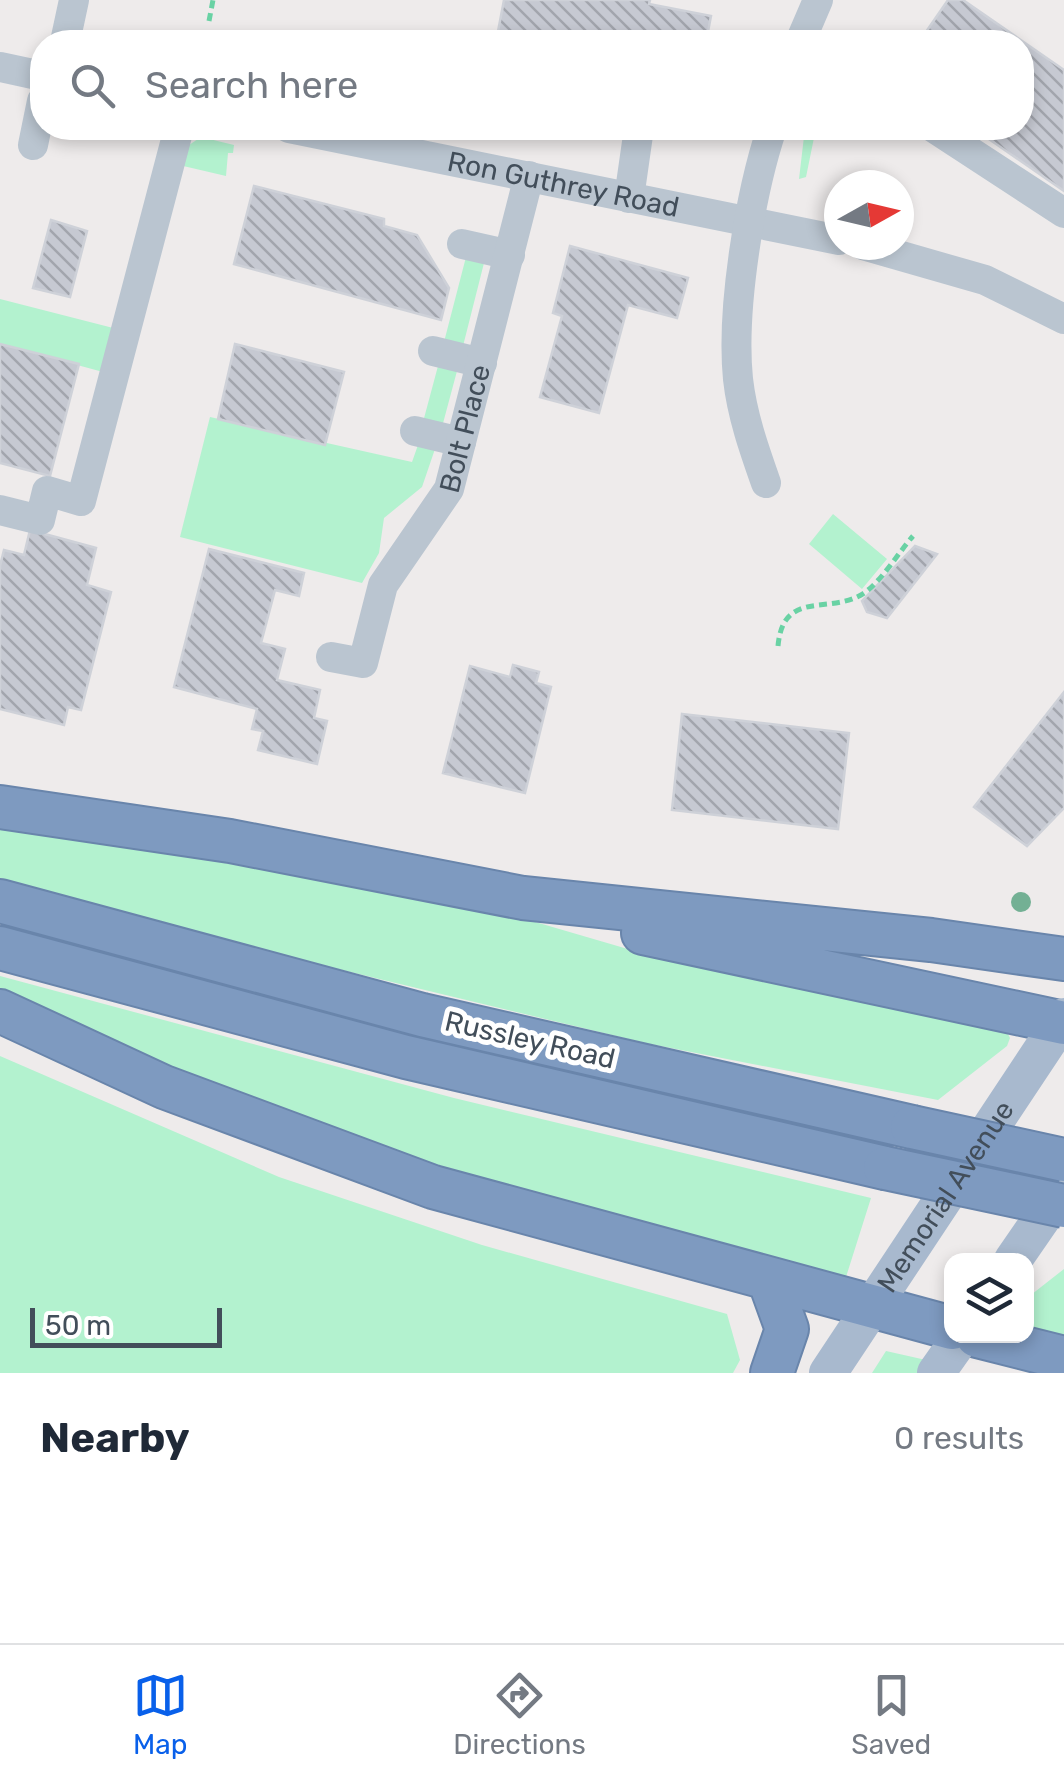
<!DOCTYPE html>
<html lang="en">
<head>
<meta charset="utf-8">
<style>
	body { margin:0; font-family:Rubik,sans-serif; background:#f2f2f3; color:#1f2937 }
	.controls { position:absolute; right:30px; bottom:30px; display:grid; overflow:hidden; border-radius:20px; box-shadow:0 5px 15px #0003 }
	.controls button { width:90px; height:90px; display:grid; place-items:center; padding:0; border:0; border-bottom:2px solid #e0e1e3; background:#fff; color:#1f2937; font:50px sans-serif }
	.compass { position:absolute; left:824px; top:170px; width:90px; height:90px; border-radius:50%; background:#fff; box-shadow:0 5px 15px #0003; rotate:82deg }
	.scale { position:absolute; left:30px; bottom:25px; width:192px; box-sizing:border-box; padding-left:10px; border:5px solid #424e5a; border-top:0; font-size:28px; line-height:35px; white-space:nowrap; color:#424e5a; -webkit-text-stroke:8px #fff; paint-order:stroke }
	.list { margin:0; padding:0; list-style:none }
	h2 { display:flex; justify-content:space-between; align-items:center; height:130px; margin:0; padding:0 40px; font-size:42px }
	h2 small { font-size:32px; font-weight:400; color:#747a83 }
	.icon { flex:none; width:55px; height:55px; fill:none; stroke:currentColor; stroke-width:2; stroke-linecap:round; stroke-linejoin:round }
	.map { position:relative; flex:none; width:1064px; height:1373px; overflow:hidden }
	.search { position:absolute; background:#fff; box-shadow:0 5px 15px #0003; left:30px; right:30px; top:30px; height:110px; display:flex; align-items:center; gap:25px; box-sizing:border-box; padding:0 35px; border-radius:40px; color:#747a83; font-size:38px }
	.sheet { height:270px; background:#fff }
	nav { display:flex; justify-content:space-around; align-items:center; box-sizing:border-box; height:140px; border-top:2px solid #e0e1e3; background:#fff; font-size:28px; color:#747a83 }
	nav a { display:grid; justify-items:center; gap:5px }
	nav .on { color:#0960ea }
	.map>svg:first-child { display:block }
</style>
</head>
<body>
<div class="map">
<svg width="1064" height="1373" viewBox="0 0 1064 1373">
	<defs>
		<pattern id="building-back-hatch" width="6" height="6" patternUnits="userSpaceOnUse" patternTransform="scale(2.5)"><rect width="6" height="6" fill="#c6c9d2"/><path d="M-1 5l2 2M0 0l6 6M5-1l2 2" fill="none" stroke="#a2a5ad"/></pattern>
	</defs>
	<rect width="100%" height="100%" fill="#eeebeb"/>
	<path fill="#b3f2cf" d="M805,128H816L806,177L799,179Z
		M201,137L234,145L233,153H228L226,176L179,165L189,145Z
		M466,257L485,259L463,346L444,342Z
		M0,299L121,330L103,372L0,344Z
		M438,366L457,371L442,427L423,422Z
		M210,417L412,462L418,445L435,449L422,487L384,518L379,553L362,583L180,537Z
		M833,514L887,559L862,589L809,544Z
		M0,823L501,912L638,952L1007,1032L1010,1038L1007,1046L938,1100L645,1043L259,950L0,878Z
		M0,976L454,1098L871,1198L846,1277L464,1177L249,1102L0,999Z
		M0,1056L279,1177L482,1245L727,1314L740,1360L733,1373H0Z
		M1064,1269V1337L1032,1330V1320L1027,1319V1298Z
		M886,1351L926,1360L920,1373H872Z"/>
	<path fill="url(#building-back-hatch)" stroke="#ced1d8" stroke-width="2.5" d="M504,0H650L649,4L711,16L706,42H496Z
		M948,0H963L1064,70V191L973,128H1022V42H919Z
		M254,186L384,219V226L417,235L449,288L441,320L234,264Z
		M51,220L87,231L70,297L33,288Z
		M570,246L688,278L677,318L628,305L599,413L540,397L562,316L553,313Z
		M0,344L79,364L50,476L0,463Z
		M235,344L344,372L325,445L218,419Z
		M30,530L96,548L87,585L111,592L81,710L68,707L64,725L0,709V566L4,550L24,555Z
		M915,546L937,554L887,618L867,612L862,601Z
		M209,549L304,573L299,596L275,590L261,643L285,649L277,680L320,690L314,718L327,721L317,764L258,750L263,731L252,729L257,709L174,687Z
		M513,665L539,672L536,683L551,687L525,793L443,773L470,666L510,677Z
		M1064,692V808L1027,846L974,807Z
		M682,714L849,733L838,829L672,810Z"/>
	<g fill="none" stroke-linecap="round" stroke-linejoin="round">
		<g stroke="#6985ab" stroke-width="46">
			<path id="highway" d="M0,807L230,841L523,898L931,940L1064,959
				M0,901L422,1015L912,1127
				M643,933L1064,1023
				M0,948L406,1057L885,1168
				M0,1011L164,1087L433,1187L952,1328
				M770,1282L787,1329L772,1373
				M977,1336L1064,1358"/>
		</g>
		<path stroke="#69d2a4" stroke-width="5" stroke-dasharray="8 5" stroke-linecap="butt" d="M209,21L213,0
			M778,646C783,590 827,614 861,595C880,584 898,553 913,536"/>
		<g stroke="#bac5d0" stroke-width="30">
			<path d="M65,42L74,0"/>
			<path d="M800,42L818,0"/>
			<path d="M0,67L42,76"/>
			<path id="s1" d="M289,128L839,240"/>
			<path d="M934,128L1064,213"/>
			<path d="M33,145L42,101"/>
			<path d="M629,198L639,128"/>
			<path d="M462,244L510,255"/>
			<path d="M863,245L985,280L1064,319"/>
			<path d="M433,351L482,363"/>
			<path d="M415,431L461,442"/>
			<path d="M766,483C754,449 742,415 738,379C731,309 750,194 772,128"/>
			<path d="M0,510L40,520L47,491L81,501L179,128"/>
			<path id="s2" d="M331,657L363,663L383,585L449,489L529,176"/>
		</g>
		<g stroke="#a8b9ce" stroke-width="38">
			<path d="M1013,1260L1064,1186"/>
			<path id="s3" d="M828,1373L1064,1017"/>
			<path d="M936,1373L962,1336"/>
		</g>
		<use href="#highway" stroke="#7e9ac0" stroke-width="42"/>
		<g stroke="#6985ab" stroke-width="46" stroke-linecap="butt">
			<path id="highway-bridge" d="M912,1127L1064,1160
				M885,1168L1064,1206"/>
		</g>
		<use href="#highway-bridge" stroke="#7e9ac0" stroke-width="42"/>
	</g>
	<circle fill="#73b094" cx="1021" cy="902" r="10"/>
	<g text-anchor="middle" dominant-baseline="central" stroke-width="10" stroke-linejoin="round" paint-order="stroke">
		<g font-size="28" fill="#424e5a" stroke="#fff">
			<text stroke="none"><textPath href="#s1" startOffset="280">Ron Guthrey Road</textPath></text>
			<text stroke="none"><textPath href="#s2" startOffset="292">Bolt Place</textPath></text>
			<text transform="translate(530 1040) rotate(13)">Russley Road</text>
			<text stroke="none"><textPath href="#s3" startOffset="212">Memorial Avenue</textPath></text>
		</g>
	</g>
</svg>
<div class="controls">
<button><svg class="icon" aria-label="layers" viewBox="0 0 24 24"><path d="M12 4l9 5-9 5-9-5zM3 14l9 5 9-5"/></svg></button>
</div>
<svg class="compass" viewBox="-18 -18 36 36"><path d="M0-13l5 13h-10z" fill="#e53935"/><path d="M0 13l5-13h-10z" fill="#747a83"/></svg>
<div class="scale">50 m</div>
<div class="search"><svg class="icon" aria-label="search" viewBox="0 0 24 24"><circle cx="10" cy="10" r="6"/><path d="M15 15l6 6"/></svg>Search here</div>
</div>
<section class="sheet">
<h2>Nearby<small>0 results</small></h2>
<ul class="list">
</ul>
</section>
<nav>
<a class="on"><svg class="icon" aria-label="map" viewBox="0 0 24 24"><path d="M3 6l6-2 6 2 6-2v14l-6 2-6-2-6 2zM9 4v14M15 6v14"/></svg>Map</a>
<a><svg class="icon" aria-label="directions" viewBox="0 0 24 24"><path d="M12 3l9 9-9 9-9-9zM9 14v-3h6M13 9l2 2-2 2"/></svg>Directions</a>
<a><svg class="icon" aria-label="saved" viewBox="0 0 24 24"><path d="M7 4h10v16l-5-4-5 4z"/></svg>Saved</a>
</nav>
</body>
</html>
